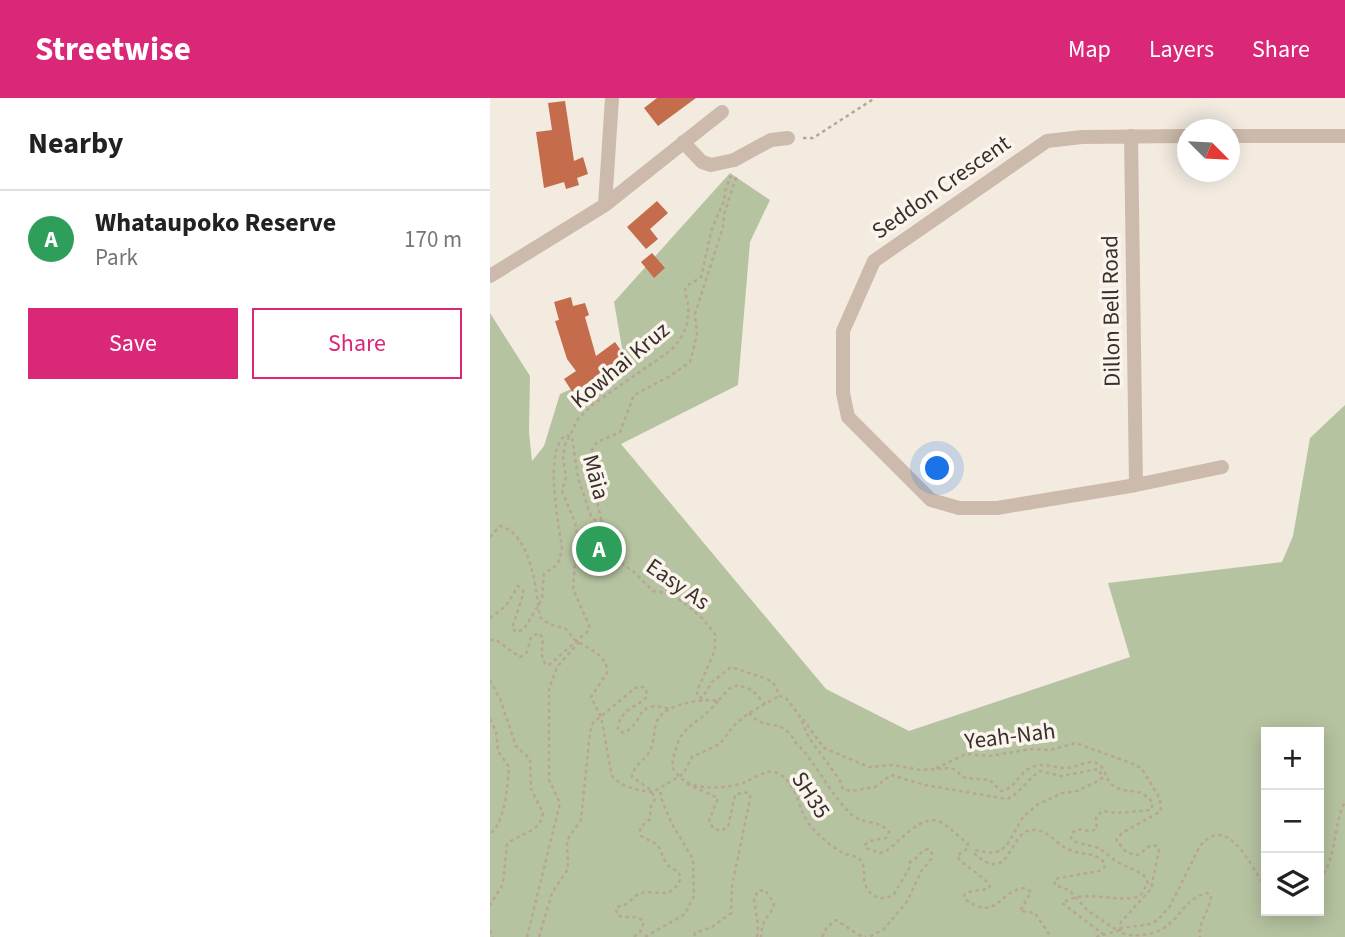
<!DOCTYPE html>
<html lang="en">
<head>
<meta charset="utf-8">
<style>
	body { margin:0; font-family:"Source Sans 3",sans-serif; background:#f2f2f2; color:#222 }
	.controls { position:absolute; right:21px; bottom:21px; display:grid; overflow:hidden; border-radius:0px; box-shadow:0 4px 18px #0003 }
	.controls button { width:63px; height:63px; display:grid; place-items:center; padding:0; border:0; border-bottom:2px solid #e0e0e0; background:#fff; color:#222; font:35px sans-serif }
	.compass { position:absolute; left:687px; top:21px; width:63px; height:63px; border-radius:50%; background:#fff; box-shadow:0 4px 18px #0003; rotate:114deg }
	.you { position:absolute; left:448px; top:371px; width:24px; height:24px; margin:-18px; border:5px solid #fff; border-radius:50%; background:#1a73e8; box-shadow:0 0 0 10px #1a73e833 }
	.badge { display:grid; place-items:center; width:46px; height:46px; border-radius:50%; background:#db2777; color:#fff; font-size:23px; font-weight:700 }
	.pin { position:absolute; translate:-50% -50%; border:4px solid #fff; box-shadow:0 2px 7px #0006 }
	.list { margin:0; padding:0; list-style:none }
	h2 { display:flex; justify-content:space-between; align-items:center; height:91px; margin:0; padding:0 28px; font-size:30px }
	h2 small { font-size:23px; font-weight:400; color:#767676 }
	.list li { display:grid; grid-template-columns:46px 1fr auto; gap:21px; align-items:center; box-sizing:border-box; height:98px; padding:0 28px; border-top:2px solid #e0e0e0 }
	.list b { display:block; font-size:26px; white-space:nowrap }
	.list p { margin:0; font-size:23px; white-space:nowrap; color:#767676 }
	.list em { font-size:23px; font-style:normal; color:#767676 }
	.actions { display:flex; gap:14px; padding:21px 28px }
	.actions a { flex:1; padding:16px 0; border:2px solid #db2777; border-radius:0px; text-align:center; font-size:24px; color:#db2777 }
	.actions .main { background:#db2777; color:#fff }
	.icon { flex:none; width:38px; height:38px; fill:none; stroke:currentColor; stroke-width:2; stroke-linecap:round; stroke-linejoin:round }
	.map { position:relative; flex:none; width:855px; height:839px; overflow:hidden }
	header { display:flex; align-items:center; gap:42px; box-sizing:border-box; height:98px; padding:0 35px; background:#db2777; color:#fff }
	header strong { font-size:33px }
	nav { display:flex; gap:38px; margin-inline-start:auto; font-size:24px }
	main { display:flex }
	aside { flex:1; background:#fff }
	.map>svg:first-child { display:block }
</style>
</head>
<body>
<header>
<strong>Streetwise</strong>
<nav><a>Map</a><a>Layers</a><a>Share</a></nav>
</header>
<main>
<aside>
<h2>Nearby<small></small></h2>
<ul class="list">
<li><span class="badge" style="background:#2e9e5b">A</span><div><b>Whataupoko Reserve</b><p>Park</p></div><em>170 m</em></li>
</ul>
<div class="actions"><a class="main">Save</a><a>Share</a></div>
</aside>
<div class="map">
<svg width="855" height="839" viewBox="0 0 855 839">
	<rect width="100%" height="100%" fill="#f3ebe0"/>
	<path fill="#b6c3a0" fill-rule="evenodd" d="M240,75L280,102L260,144L248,287L131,346L336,591L419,633L640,559L618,485L792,464L803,438L820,340L855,307V839H0V215L40,278L39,334L42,363L54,348L70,296L135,267L124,204ZM776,634H829V813H776Z"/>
	<path fill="#c56c4c" d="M167,0H206L168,28L154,10Z
		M75,3L84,63L93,59L98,76L87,80L89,87L76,91L74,84L54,90L46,34L62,32L58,5Z
		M167,103L178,115L160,131L168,141L156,151L137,129Z
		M162,155L175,170L164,180L151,164Z
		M81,199L83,208L95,205L99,217L95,219L106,258L125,244L135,258L83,295L74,281L86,273L77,261L65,223L69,222L64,204Z"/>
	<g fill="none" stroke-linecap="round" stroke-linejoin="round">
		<path stroke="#b8a596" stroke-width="2.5" stroke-dasharray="3.5 3.5" stroke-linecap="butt" d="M313,40H323L385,0
			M111,421L127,462L144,474L163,493L182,496L195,506L211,519L225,536V552L208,591L207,598L212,600L222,584L241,569L277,581L284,586L290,598L296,600L309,617L319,640L349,681L353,691L361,693L385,689L401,677L435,687L517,701C531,695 537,681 550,673L571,678L608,671L613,679L610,682L587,693L572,695L547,707L533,719L517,747L510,753L499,755L485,752L484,755C521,790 518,733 542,732C559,731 566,747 580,752C593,758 604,753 615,765L614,770L609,773L569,780L564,782L565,787L579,792L597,812L625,831L660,826L668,822L680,808L710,748C737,715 759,765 773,785L776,787
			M0,439L10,428C42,437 46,492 50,519L59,526L76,531L85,542L107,555L116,565L117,575L101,599L111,619L122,678C131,689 149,693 163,694L193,676L202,659L230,646L243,628L259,615L289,598
			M0,520L16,508L28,488L33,492V497L22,530L26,534L34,531L52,501L54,476L68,466L72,451C69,427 53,351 76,337L82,339L88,380L101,418L105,422L111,421L107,403L106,380L101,353L107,344L130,334L144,297L180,278L200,264L207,237L205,216L233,129L234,116L247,77
			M0,542H6L30,559L37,554L41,539L49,535L53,541C52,551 50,558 56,567H59L99,532V527L83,491L87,436L85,424L72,393L76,379L73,361L75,347L88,321L102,307L180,253C194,239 200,225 198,206C198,200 193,195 196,189C199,185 207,183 211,179L222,130L234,103L235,93L241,78
			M0,582L10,601L26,648L40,661L41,691L53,715C50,735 30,735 17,746L13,786L0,807
			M228,603C203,633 189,623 182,668C193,694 229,692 253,685C261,682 269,676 277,674C284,672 292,677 296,681C310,696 309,717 324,732C332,740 343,750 353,755C359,758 368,757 372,764C375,770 373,779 375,785C378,798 392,805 404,796C406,793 417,774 420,769V764C428,760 429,754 438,751L442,755L441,761L432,772L416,805L394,831L379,839
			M259,615C276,635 291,617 306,645C327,665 339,695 360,715C371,727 389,721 399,734L396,740L379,743L375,747L376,750L390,755L396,753C410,744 431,715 450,724C460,729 469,739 478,746V750L467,758C475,770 491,775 500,788L498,791L482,793L474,797L475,801C508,825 508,792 535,790L541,794L530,813L545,815L561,839
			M0,621L6,633L8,653L19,669C17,689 16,722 0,736
			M313,621L334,650L379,669L403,667L431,672L457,670L464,671L475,680L500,682L511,693C525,691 528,676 540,670C552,663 565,671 577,670C586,670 595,663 604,664C616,667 615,683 624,688C639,698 647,686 663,705L661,712L626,715L612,713L606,720L607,731L601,733L587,731L582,735L581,740L586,744L609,750L627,764L653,776L658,785L650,798C626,806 595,790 572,805L617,839
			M446,670L476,656L500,658L541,651L560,652L586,645L646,667L652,671L670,701L671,713L632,735L626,742L637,755L648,757L661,747L667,748L669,752L661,791L631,824L630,834C636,837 643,838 652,837C689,834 689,801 717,795L721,797C721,812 707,824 710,839
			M197,686L228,700L219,723L223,730L230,733L238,729L245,697L254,694L260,696V701L242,788L241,815L222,829L205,835L204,839
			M829,781C848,761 842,728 855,704
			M0,832L3,839
			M37,839L70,705L59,682V591L67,569L89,544
			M49,839L62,795L78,771L77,742L91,722L100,634L103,625L144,591L150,588L156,591L157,599C145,610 128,613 128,632L134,635C156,623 144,601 180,611
			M144,839L150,834L154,824C146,815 136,822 127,817L126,810C129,808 132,808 136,806C141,804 143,798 149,796C164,789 182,806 191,779L188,774L177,767C166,745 174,750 151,738L150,730L160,721L161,708L165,701L161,692L142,679C144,666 154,663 160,653C165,643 163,631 168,621C176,606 213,600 228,603L239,591L248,587L262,592L275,606
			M155,839L195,816L204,798L203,761L182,726L171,700L170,690
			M267,839L268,827L264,801L268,793L275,792L284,805C281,820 272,817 271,839
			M332,839L337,829L346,822L369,837L376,839
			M606,839L630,832"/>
		<path stroke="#ccbbac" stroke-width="14" d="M641,38L646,387
			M698,38L592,39L557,43L384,163L353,233V295L358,319L441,402L469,410H507L646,387L732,369
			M740,38H855
			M193,44L212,64L221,67L244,62L281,42L298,40
			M115,107L232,14
			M0,178L115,107L122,0"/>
	</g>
	<g text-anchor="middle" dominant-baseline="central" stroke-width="7" stroke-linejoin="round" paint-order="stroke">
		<g font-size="23" fill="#3a302b" stroke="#faf4ed">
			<text transform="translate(451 89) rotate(-35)">Seddon Crescent</text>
			<text transform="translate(621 213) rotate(-91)">Dillon Bell Road</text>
			<text transform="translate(130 267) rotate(-40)">Kowhai Kruz</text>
			<text transform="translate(106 379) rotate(75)">Māia</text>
			<text transform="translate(188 486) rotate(35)">Easy As</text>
			<text transform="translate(520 638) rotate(-7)">Yeah-Nah</text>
			<text transform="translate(321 697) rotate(57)">SH35</text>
		</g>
	</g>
</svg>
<div class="controls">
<button>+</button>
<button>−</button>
<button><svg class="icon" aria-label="layers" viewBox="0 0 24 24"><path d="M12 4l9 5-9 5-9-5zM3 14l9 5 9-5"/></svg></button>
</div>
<svg class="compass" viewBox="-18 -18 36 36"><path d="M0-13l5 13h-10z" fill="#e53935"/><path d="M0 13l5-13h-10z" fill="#767676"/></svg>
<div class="you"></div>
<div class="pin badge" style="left:109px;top:451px;background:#2e9e5b">A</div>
</div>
</main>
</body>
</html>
